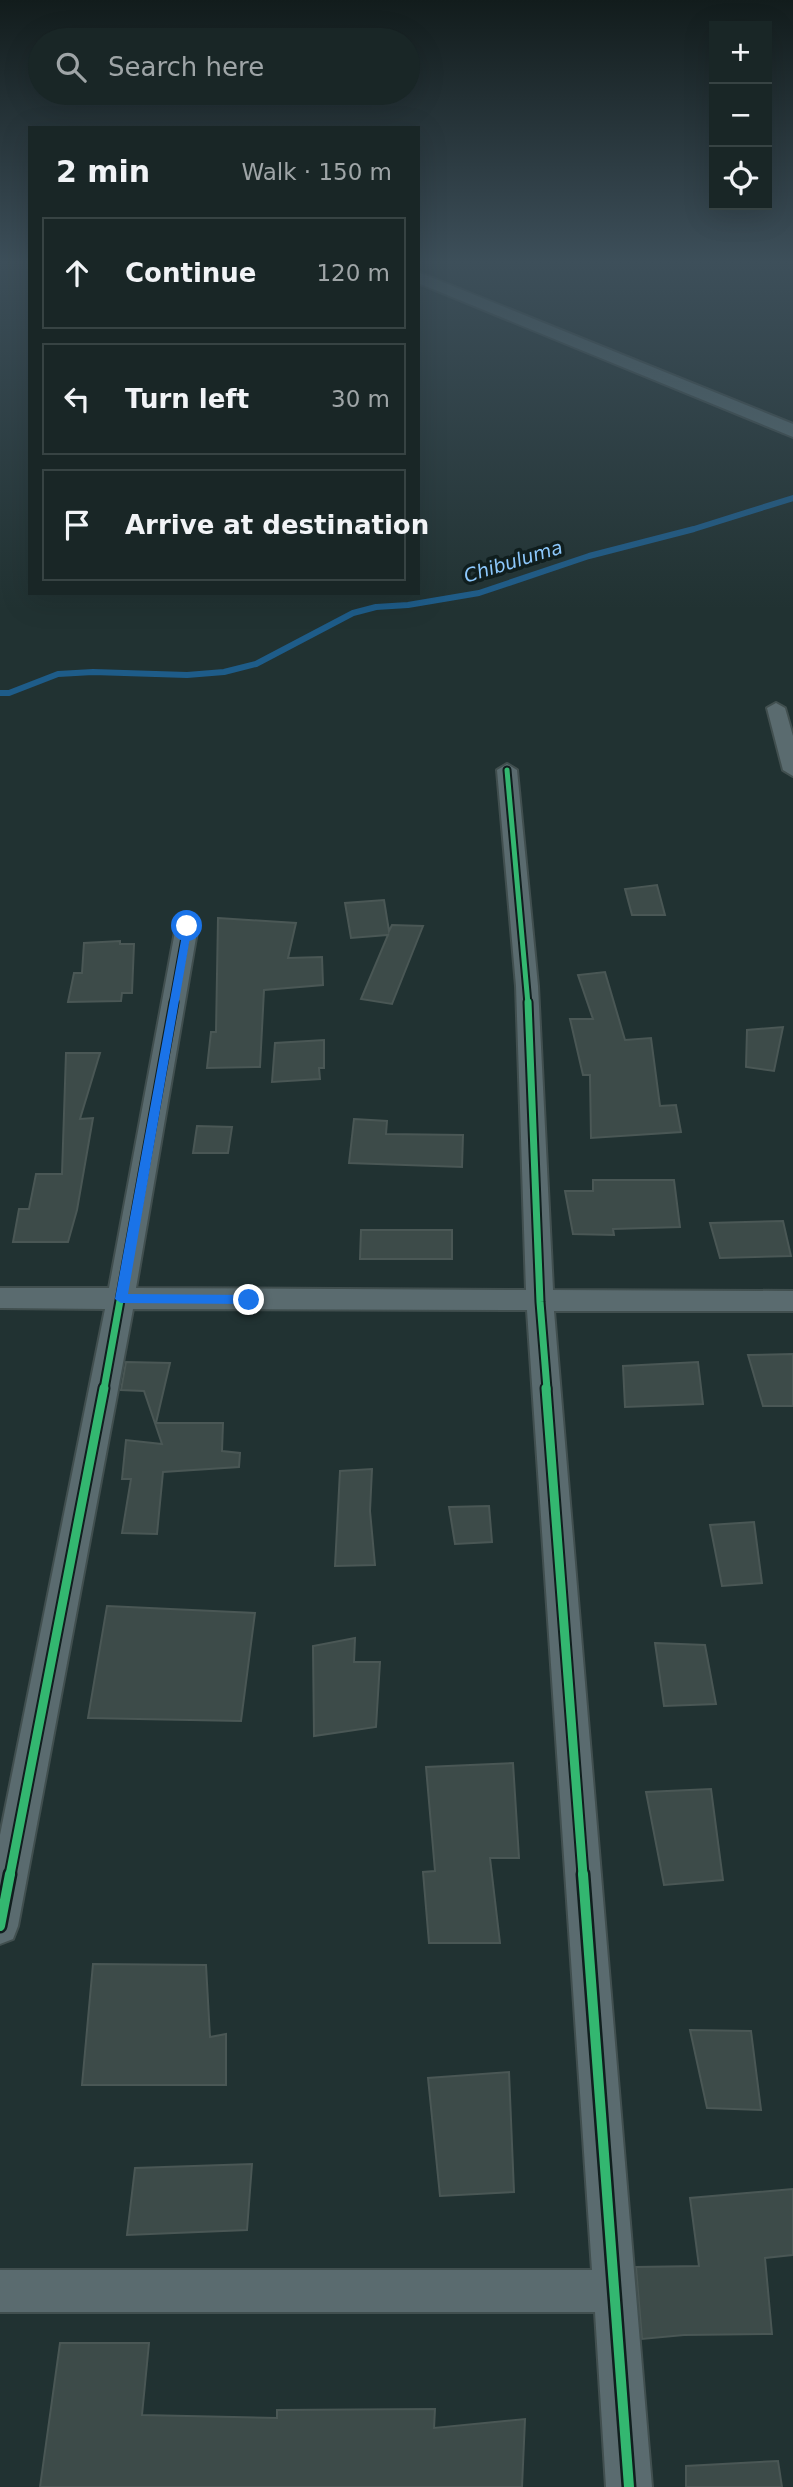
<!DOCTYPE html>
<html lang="en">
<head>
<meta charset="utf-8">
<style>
	body { margin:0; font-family:"DejaVu Sans",sans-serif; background:#222e2e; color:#f1f3f6 }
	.controls { position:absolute; right:21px; top:21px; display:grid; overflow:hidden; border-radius:0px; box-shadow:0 7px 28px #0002 }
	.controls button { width:63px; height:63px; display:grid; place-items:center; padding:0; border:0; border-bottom:2px solid #374343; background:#192626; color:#f1f3f6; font:35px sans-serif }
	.stop { position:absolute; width:21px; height:21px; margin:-16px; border:5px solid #1a73e8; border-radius:50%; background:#fff }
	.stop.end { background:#1a73e8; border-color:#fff; box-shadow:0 2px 7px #0008 }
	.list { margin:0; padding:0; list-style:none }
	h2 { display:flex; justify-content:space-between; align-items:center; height:91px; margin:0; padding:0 28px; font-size:30px }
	h2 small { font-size:23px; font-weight:400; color:#9fa5a7 }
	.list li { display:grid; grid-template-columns:46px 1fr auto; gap:21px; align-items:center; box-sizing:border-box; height:112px; margin:0 14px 14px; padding:0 14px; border:2px solid #374343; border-radius:0px }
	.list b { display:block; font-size:26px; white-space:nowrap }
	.list em { font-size:23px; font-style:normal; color:#9fa5a7 }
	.icon { flex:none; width:38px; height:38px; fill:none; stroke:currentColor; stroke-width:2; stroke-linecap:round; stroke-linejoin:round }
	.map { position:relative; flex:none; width:793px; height:2487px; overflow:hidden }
	.search { position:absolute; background:#192626; box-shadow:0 7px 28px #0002; left:28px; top:28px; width:392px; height:77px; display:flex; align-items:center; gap:18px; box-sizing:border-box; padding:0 24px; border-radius:38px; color:#9fa5a7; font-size:26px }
	.panel { position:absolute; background:#192626; box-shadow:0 7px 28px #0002; left:28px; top:126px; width:392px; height:469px; border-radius:0px }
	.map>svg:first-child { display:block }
</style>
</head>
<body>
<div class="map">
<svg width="793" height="2487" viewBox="0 0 793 2487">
	<rect width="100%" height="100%" fill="#213232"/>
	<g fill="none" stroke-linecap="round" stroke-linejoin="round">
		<path stroke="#1e5c89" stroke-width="6" d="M0,693H9L58,674L93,672L187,675L224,672L256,664L353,613L376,607L408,605L479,593L589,556L694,529L793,498"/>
	</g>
	<path fill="#3d4b49" stroke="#4a5755" stroke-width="2" d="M657,885L665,915H632L625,889Z
		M384,900L389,931L392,925L423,926L392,1004L361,999L388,935L351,938L345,903Z
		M218,918L296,923L288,958L322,957L323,985L264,990L260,1067L207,1068L211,1032H216Z
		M120,941V944H134L132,993H122L121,1001L68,1002L74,973H82L84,943Z
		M605,972L625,1040L651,1038L660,1106L676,1105L681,1132L591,1138L590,1075H583L570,1019H593L578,975Z
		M783,1027L774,1071L746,1067L747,1030Z
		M324,1040V1068H319L320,1079L272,1082L275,1043Z
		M66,1053H100L80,1119L93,1118L77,1210L68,1242H13L19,1209H29L36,1174H62Z
		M354,1119L387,1121L386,1134L463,1135L462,1167L349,1163Z
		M197,1126L232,1127L228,1153H193Z
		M593,1180H674L680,1227L613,1229L614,1235L573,1234L565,1191H593Z
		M783,1221L791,1256L720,1258L710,1223Z
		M361,1230H452V1259H360Z
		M793,1354V1406H763L748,1355Z
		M126,1362L170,1363L156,1423H223L222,1451L240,1453L239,1467L163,1472L157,1534L122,1533L131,1479H122L126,1440L162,1444L144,1391L121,1390Z
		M698,1362L703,1404L625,1407L623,1366Z
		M372,1469L370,1511L375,1565L335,1566L340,1471Z
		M489,1506L492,1542L455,1544L449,1507Z
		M754,1522L762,1583L722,1586L710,1525Z
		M107,1606L255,1613L241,1721L88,1718Z
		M355,1638L354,1662H380L376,1727L314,1736L313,1646Z
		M655,1643L705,1645L716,1704L664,1706Z
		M513,1763L519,1858H490L500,1943H429L423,1872L435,1871L426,1767Z
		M711,1789L723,1880L664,1885L646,1792Z
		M93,1964L206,1965L210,2037L226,2034V2085H82Z
		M690,2030L751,2031L761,2110L707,2108Z
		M509,2072L514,2192L440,2196L428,2078Z
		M252,2164L247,2230L127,2235L135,2168Z
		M793,2189V2255L765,2258L772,2334L684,2335L642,2339L636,2267L699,2266L690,2198Z
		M60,2343H149L142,2415L277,2418V2410L435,2409L434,2428L525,2419L522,2487H40Z
		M778,2461L782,2487H686V2466Z"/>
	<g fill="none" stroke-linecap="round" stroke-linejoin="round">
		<g stroke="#414f4f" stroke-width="4">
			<path id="street" d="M776,703L785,708L793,736V776L783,770L767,708Z
				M507,764L517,770L538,986L553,1290L793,1291V1311H554L652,2487H606L595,2312H0V2270H592L527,1310L133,1309L18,1926L13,1939L0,1944V1835L105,1309L0,1308V1288H109L176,926L179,921H195L198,926L136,1288L526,1290L516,986L497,770Z"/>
		</g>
		<g stroke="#414f4f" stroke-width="4">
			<path id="secondary" d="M418,272L793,424V437L418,283Z"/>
		</g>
		<use href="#street" fill="#5a6b6f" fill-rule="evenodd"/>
		<use href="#secondary" fill="#586d72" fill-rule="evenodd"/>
		<g stroke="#101e1e" stroke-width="9">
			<path id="cycleway-far3" d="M507,770L528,1004
				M173,1004L187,926"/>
		</g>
		<g stroke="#101e1e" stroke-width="11">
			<path id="cycleway-far2" d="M528,1002L540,1302L547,1389
				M104,1389L174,1002"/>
		</g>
		<g stroke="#101e1e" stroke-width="13">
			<path id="cycleway-far1" d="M546,1388L583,1875
				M10,1875L104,1388"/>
		</g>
		<g stroke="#101e1e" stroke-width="15">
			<path id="cycleway" d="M583,1874L629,2487
				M0,1926L10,1874"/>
		</g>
		<use href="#cycleway-far3" stroke="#33b770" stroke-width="5"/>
		<use href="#cycleway-far2" stroke="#33b770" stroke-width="7"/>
		<use href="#cycleway-far1" stroke="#33b770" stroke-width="9"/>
		<use href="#cycleway" stroke="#33b770" stroke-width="10"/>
	</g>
	<linearGradient id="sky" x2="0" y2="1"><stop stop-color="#121c1c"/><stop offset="0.43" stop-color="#3d4f5a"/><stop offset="1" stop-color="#3d4f5a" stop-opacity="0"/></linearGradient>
	<rect width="793" height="609" fill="url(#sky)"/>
	<path fill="#1a73e8" d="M184,924L192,926L128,1294L249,1295L255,1300L249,1304L121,1303L115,1299Z"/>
	<g text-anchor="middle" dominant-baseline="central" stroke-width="7" stroke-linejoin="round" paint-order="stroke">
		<g font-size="19" font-style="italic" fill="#8dc8fc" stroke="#101e1e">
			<text transform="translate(513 561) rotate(-17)">Chibuluma</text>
		</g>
	</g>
</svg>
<div class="controls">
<button>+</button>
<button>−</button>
<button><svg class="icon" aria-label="locate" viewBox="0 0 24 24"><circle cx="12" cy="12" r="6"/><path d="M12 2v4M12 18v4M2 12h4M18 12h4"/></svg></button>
</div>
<div class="stop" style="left:187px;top:926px"></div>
<div class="stop end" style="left:249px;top:1300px"></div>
<div class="search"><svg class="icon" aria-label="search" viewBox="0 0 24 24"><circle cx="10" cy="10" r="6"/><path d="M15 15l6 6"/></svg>Search here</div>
<section class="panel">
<h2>2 min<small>Walk · 150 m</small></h2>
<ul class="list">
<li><svg class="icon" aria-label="ahead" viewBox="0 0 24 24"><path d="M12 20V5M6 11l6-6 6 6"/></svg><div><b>Continue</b></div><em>120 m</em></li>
<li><svg class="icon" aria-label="left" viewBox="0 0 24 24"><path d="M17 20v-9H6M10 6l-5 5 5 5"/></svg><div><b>Turn left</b></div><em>30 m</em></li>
<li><svg class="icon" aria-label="arrive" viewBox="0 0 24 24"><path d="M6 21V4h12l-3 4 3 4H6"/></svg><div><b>Arrive at destination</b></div></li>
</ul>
</section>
</div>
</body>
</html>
